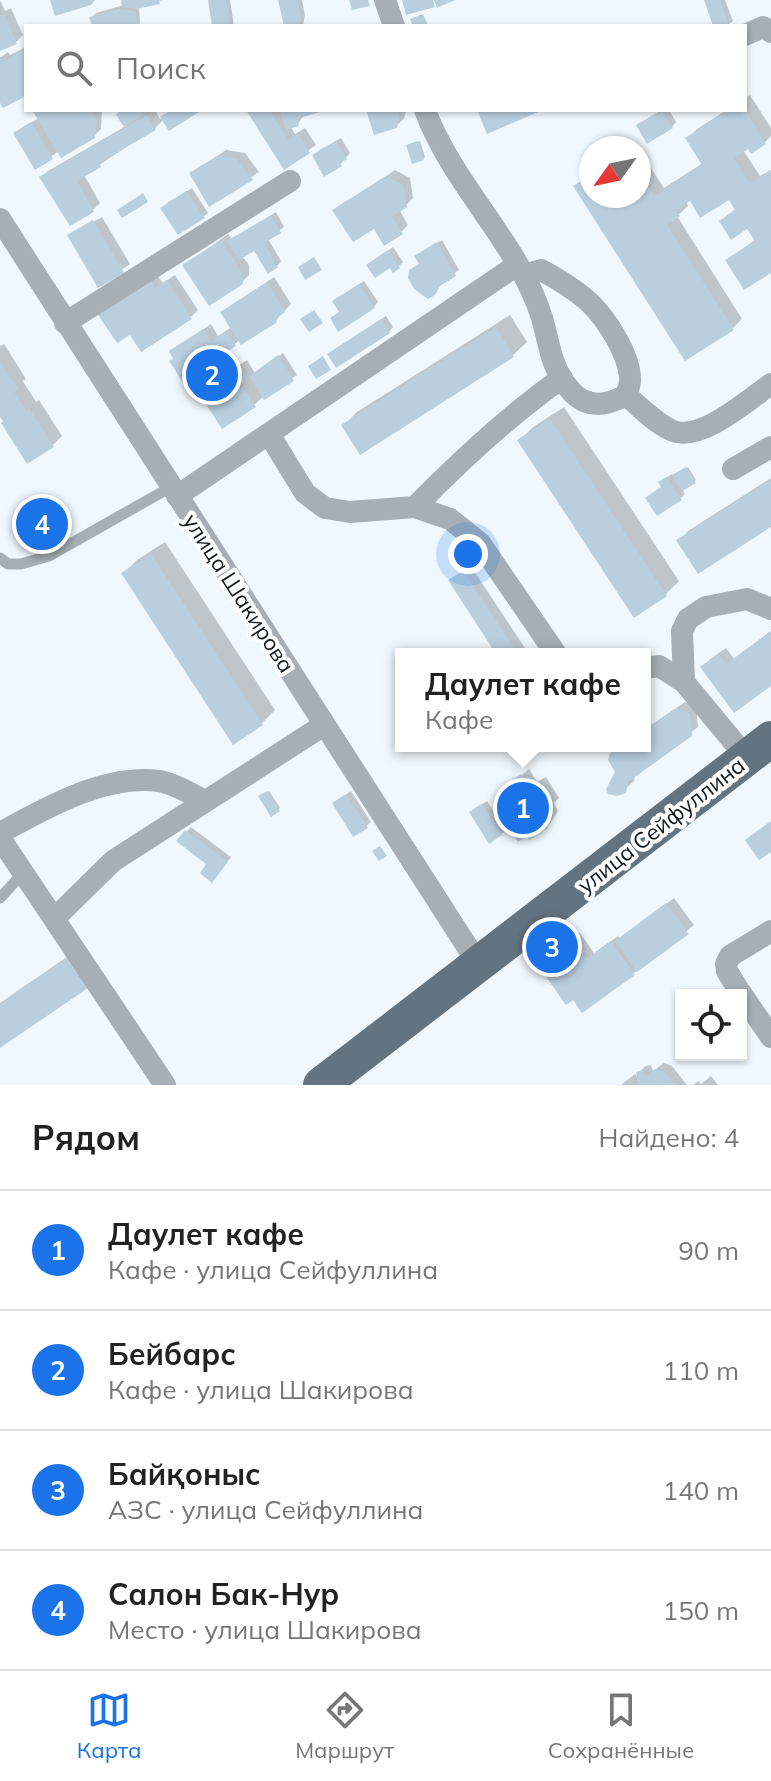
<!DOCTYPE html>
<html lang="ru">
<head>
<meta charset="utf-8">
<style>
	body { margin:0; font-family:Mulish,sans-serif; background:#f6f6f6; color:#222 }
	.controls { position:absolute; right:24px; bottom:24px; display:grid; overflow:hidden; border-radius:0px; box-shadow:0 2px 6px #0004 }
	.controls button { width:72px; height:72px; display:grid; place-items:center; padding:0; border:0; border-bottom:2px solid #e0e0e0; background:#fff; color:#222; font:40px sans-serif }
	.compass { position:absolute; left:579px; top:136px; width:72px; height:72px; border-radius:50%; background:#fff; box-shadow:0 2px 6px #0004; rotate:237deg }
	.you { position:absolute; left:468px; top:554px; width:28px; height:28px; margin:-20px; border:6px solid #fff; border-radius:50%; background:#1a73e8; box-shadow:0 0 0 12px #1a73e833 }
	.badge { display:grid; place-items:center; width:52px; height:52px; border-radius:50%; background:#1a73e8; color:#fff; font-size:26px; font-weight:700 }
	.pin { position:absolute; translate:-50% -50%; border:4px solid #fff; box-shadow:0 2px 8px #0006 }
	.popup { position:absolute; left:395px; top:648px; width:256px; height:104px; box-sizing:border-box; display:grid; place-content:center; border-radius:0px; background:#fff; filter:drop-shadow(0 2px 6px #0005); font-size:26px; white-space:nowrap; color:#767676 }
	.popup b { font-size:30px; color:#222 }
	.popup::after { content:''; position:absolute; left:50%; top:100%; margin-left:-16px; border:16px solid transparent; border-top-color:#fff }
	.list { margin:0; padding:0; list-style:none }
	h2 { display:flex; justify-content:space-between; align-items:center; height:104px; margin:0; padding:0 32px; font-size:34px }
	h2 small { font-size:26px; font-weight:400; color:#767676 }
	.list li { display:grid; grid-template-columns:52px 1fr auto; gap:24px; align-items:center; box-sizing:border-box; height:120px; padding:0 32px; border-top:2px solid #e0e0e0 }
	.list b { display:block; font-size:30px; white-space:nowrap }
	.list p { margin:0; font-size:26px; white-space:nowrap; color:#767676 }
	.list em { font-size:26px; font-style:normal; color:#767676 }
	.icon { flex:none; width:44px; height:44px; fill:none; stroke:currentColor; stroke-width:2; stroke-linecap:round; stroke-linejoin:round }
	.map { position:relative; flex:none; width:771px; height:1085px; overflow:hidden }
	.search { position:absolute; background:#fff; box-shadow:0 2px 6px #0004; left:24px; right:24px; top:24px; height:88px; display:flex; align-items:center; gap:20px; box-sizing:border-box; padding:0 28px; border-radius:0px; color:#767676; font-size:30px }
	.sheet { height:584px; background:#fff }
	nav { display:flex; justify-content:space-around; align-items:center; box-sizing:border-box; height:112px; border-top:2px solid #e0e0e0; background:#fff; font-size:22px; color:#767676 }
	nav a { display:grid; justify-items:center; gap:4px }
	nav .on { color:#1a73e8 }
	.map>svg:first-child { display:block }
</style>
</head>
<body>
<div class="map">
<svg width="771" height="1085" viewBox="0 0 771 1085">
	<rect width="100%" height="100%" fill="#eff8fe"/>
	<path fill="#0003" d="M0,0L5,11L11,8L23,35L16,42L0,49Z
		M123,0H162L139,7L140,23L137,26H88L94,24L92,17L96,13L124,5Z
		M210,0H230L234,26H214Z
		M281,0H302L305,15L303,26H286Z
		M706,0H725L733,21L726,26H715Z
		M26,47V94L0,98V58L8,52L10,55Z
		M750,95L771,128V136L765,142L751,151L749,147L743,150L760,176L771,170V271L727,261L756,239L747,227L721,221L736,208L729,197L691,198L686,201L688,206L677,216L742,319L733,328L575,187L591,173V196H639V150L664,188L703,163L687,139L697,129L727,110H745V98Z
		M34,110H102L101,129L94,136L59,151L36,167L20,129L39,118Z
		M124,110H155L160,119L172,110H198L164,119L155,128L84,175L100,203L93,210L42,177L48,171L126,126Z
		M249,110H318L304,115L298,124L290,126L295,134L305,128L316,145L285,167Z
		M369,110H406L404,119L396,126Z
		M662,110H669L676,122L672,127L643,121Z
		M341,138L350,153L340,165L318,151Z
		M420,141L425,157L423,159L410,144Z
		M226,150L245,153L259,172L210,204L192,173Z
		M395,170L410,178L413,198L400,211L408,225L401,232L374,226L335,210Z
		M192,188L208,213L203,217L167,203Z
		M276,212L284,227L268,239L281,261L277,266L255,248L242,256L249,265V275L242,282L185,265L228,234L232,240Z
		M102,217L130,264L99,285L70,235Z
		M442,240L459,270L443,281L438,289L410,271L421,263V252Z
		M393,247L403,262L399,266L373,261Z
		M156,273L163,283L175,275L198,310L191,317L99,312Z
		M274,277L291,304L275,321L240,340L227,349L238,366L247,360L255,373L283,353L297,375L264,396L254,405L175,358L171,352L211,324L218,336L232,327L222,312Z
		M364,281L378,302L374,307L341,312L339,297Z
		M510,315L527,342L513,355L361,452L344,425L357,412Z
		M386,316L393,327L389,332L334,350Z
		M4,344L26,379L23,381L36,402L39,400L62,436L53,445L0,415V346Z
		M564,407L679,581L666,594L634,615L519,441L533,427Z
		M688,467L696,480L682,489L685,494L681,498L663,486L665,478L672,474L674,477Z
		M771,478V524L679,541L688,531Z
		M52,498L69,527L64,531L27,513Z
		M165,542L275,710L261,724L124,573L137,560Z
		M470,565L529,654H499L451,580Z
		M771,631V683L709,660L726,648L734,659Z
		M685,702L696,707L698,727L635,775L634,781L620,794L612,754L619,746H645V729Z
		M529,769L537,782L546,777L559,798L554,803L558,811L547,827L512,828L501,834L475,808L487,801L494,812L504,801L500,795Z
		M269,791L280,808L271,814L262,795Z
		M351,791L371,822L366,826L334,803Z
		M191,827L231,857L216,876L187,831Z
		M674,898L694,925L633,974L539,964L580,933L594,953L618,936L620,939Z
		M80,948L0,1045V1003Z
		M664,1063L672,1066L687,1085H621L635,1074L638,1079V1073L646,1066L651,1065L653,1071Z
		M711,1076L718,1085H693L699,1081L701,1084Z"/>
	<path fill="#bacfde" d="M50,0H95L91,5L55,16Z
		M121,0H159L160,4L137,9L122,7Z
		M208,0H226L230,26H212Z
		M278,0H297L302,21L299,22L300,26H284Z
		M349,0H368L370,6L352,10Z
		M402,0H433L435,7L406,15Z
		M434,0H455L437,8Z
		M704,0H720L729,26H713Z
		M118,9L136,11L137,26H92L89,17Z
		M4,14L17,44L0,51V16Z
		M423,14L428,25L413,26L410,19Z
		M26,49V96L3,108L0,103V56L3,61Z
		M32,110L91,112L96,116L95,138L61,158Z
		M121,110H151L124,127L116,115Z
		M171,110H202L169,131L160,117Z
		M246,110H269L288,140L298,134L310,153L284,170Z
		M280,110H323V111L297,119L299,126L286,130Z
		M366,110H398L399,119L397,128L374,135Z
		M477,110H543L487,134Z
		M662,110L673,128L647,144L636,125Z
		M729,110H745L766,144L751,154L748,149L734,158L750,184L771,171V273L744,290L725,260L755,241L747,229L731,240L719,221L735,210L729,200L700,218L690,201L676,210L680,216L667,225L734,330L685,361L573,186L591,175V196H639V174L654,196L702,165L685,138Z
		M147,115L156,130L99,163L101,167L77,181L94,212L70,226L39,177Z
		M31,122L53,159L35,170L13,133Z
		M336,141L347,159L340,163L342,166L324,177L312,155Z
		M418,141L424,160L412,164L406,145Z
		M217,156L237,159L253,180L209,207L189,173Z
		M386,176L403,185L407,207L392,217L403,234L384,246L374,229L353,242L332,210Z
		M186,191L205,218L178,235L160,208Z
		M143,193L148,202L122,218L117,210Z
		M271,215L281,233L264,243L278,267L268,274L254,251L239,260L227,241Z
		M93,220L124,273L98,288L67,235Z
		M221,240L242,273L243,284L209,306L182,265Z
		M437,242L456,276L440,286L435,295L428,299L414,289L408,278L409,270L419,264L414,256Z
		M388,250L400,268L393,273L390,268L375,278L366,265Z
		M314,257L322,270L305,280L298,267Z
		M149,278L155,288L167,280L192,319L141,352L130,335L117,343L96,312Z
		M267,282L285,312L278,317L276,323L241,345L220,312Z
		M359,284L375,308L338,332L330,318L339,312L332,301Z
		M314,310L323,323L309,332L300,319Z
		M381,319L390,333L336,368L327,354Z
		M496,327L514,357L360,455L341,425Z
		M203,329L211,341L227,331L236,346L220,356L231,372L240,366L248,379L241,384L256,407L222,429L194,386L188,390L169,361L173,359L169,351Z
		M278,355L294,381L264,400L249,376Z
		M323,356L331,370L316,379L308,366Z
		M0,362L18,389L14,392L26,410L29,408L54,447L27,464L1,423L3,421L0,417Z
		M550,419L667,596L634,618L517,440Z
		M686,467L696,483L682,491L672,475Z
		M666,477L682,500L657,516L645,498L661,487L658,482Z
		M771,480V527L698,574L676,540Z
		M47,501L66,532L45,545L37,531L30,534L20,517Z
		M151,554L263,725L233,745L121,573Z
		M463,571L518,654H496L448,580Z
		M771,631V686L734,713L700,667L718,654L726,664Z
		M677,708L690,714L692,736L628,782L626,793L617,796L608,794L606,789L615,772L608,760L610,753L620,746H645V729Z
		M521,774L530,787L538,782L553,806L547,810L553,819L545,824L548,828L529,840L527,836L518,842L511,831L506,834L494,809L503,803L498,795L515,784L512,780Z
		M267,791L280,811L271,817L258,796Z
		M346,794L368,828L353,837L332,803Z
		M482,804L502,835L489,844L469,812Z
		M771,821V852L759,860L745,840Z
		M185,830L228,862L212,883L200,873L206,864L176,841Z
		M380,846L387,856L379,861L372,851Z
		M666,903L689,934L637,972L615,941Z
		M572,939L586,959L611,941L635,975L582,1013L573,1000L566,1005L537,964Z
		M70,956L91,986L0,1048V1004Z
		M655,1069L665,1072L674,1085H638L636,1072L643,1070L646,1076Z"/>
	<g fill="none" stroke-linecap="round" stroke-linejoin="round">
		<path stroke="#a5afb5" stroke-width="11" d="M0,558L8,564H21L49,556L171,487
			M0,898L23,873"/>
		<path stroke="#a5afb5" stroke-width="22" d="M385,0L394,26
			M745,35L763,27L771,32
			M425,110C452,184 520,245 542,318C550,345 550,367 571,391C587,409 607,406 626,395C640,407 654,422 671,430C699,444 748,400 771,384
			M0,219L479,965
			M524,275L541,270C558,279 573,288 588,301C606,318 628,352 630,377C631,384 628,389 626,395
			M65,323L290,181
			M269,434L305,493L325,508L350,512L415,507L450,519L480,543L556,654
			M733,469L771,447
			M177,496L517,265
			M415,507C461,460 508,416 562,378
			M645,668L659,666L684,682L747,758
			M684,682L682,631L688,619L706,607L747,599L771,609
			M0,833C45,808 105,774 159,781C174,783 192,795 206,801
			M0,838L165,1085
			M54,919L113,861L324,725
			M771,931L730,956L726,964L727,971L738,989L771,1037"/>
		<path stroke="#63737f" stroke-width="36" d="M321,1085L771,739"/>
	</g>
	<g text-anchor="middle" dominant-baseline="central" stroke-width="8" stroke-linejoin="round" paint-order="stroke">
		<g font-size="22" fill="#0e151b" stroke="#fff">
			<text transform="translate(239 593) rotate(57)">улица Шакирова</text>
			<text transform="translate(661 825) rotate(-38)">улица Сейфуллина</text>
		</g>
	</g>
</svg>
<div class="controls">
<button><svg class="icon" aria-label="locate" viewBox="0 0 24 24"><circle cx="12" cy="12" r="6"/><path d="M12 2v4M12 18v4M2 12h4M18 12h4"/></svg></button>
</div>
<svg class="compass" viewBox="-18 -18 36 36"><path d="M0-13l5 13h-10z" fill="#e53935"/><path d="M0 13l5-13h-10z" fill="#767676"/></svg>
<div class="you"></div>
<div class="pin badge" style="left:523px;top:808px">1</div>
<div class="popup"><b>Даулет кафе</b>Кафе</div>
<div class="pin badge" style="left:212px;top:375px">2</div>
<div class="pin badge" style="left:552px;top:947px">3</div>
<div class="pin badge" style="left:42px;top:524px">4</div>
<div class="search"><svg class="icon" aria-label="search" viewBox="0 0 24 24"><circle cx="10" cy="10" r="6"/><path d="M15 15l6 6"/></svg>Поиск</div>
</div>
<section class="sheet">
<h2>Рядом<small>Найдено: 4</small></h2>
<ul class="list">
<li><span class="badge">1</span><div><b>Даулет кафе</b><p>Кафе · улица Сейфуллина</p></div><em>90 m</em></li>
<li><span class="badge">2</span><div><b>Бейбарс</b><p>Кафе · улица Шакирова</p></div><em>110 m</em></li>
<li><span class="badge">3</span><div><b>Байқоныс</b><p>АЗС · улица Сейфуллина</p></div><em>140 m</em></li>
<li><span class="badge">4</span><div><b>Салон Бак-Нур</b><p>Место · улица Шакирова</p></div><em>150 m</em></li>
</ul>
</section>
<nav>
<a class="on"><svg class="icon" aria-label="map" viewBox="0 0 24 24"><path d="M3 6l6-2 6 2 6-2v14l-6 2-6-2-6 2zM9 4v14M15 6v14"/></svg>Карта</a>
<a><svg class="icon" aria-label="directions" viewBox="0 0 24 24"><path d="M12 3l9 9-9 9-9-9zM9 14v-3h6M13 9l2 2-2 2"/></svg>Маршрут</a>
<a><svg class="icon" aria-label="saved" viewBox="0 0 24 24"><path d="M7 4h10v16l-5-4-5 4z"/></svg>Сохранённые</a>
</nav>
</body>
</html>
